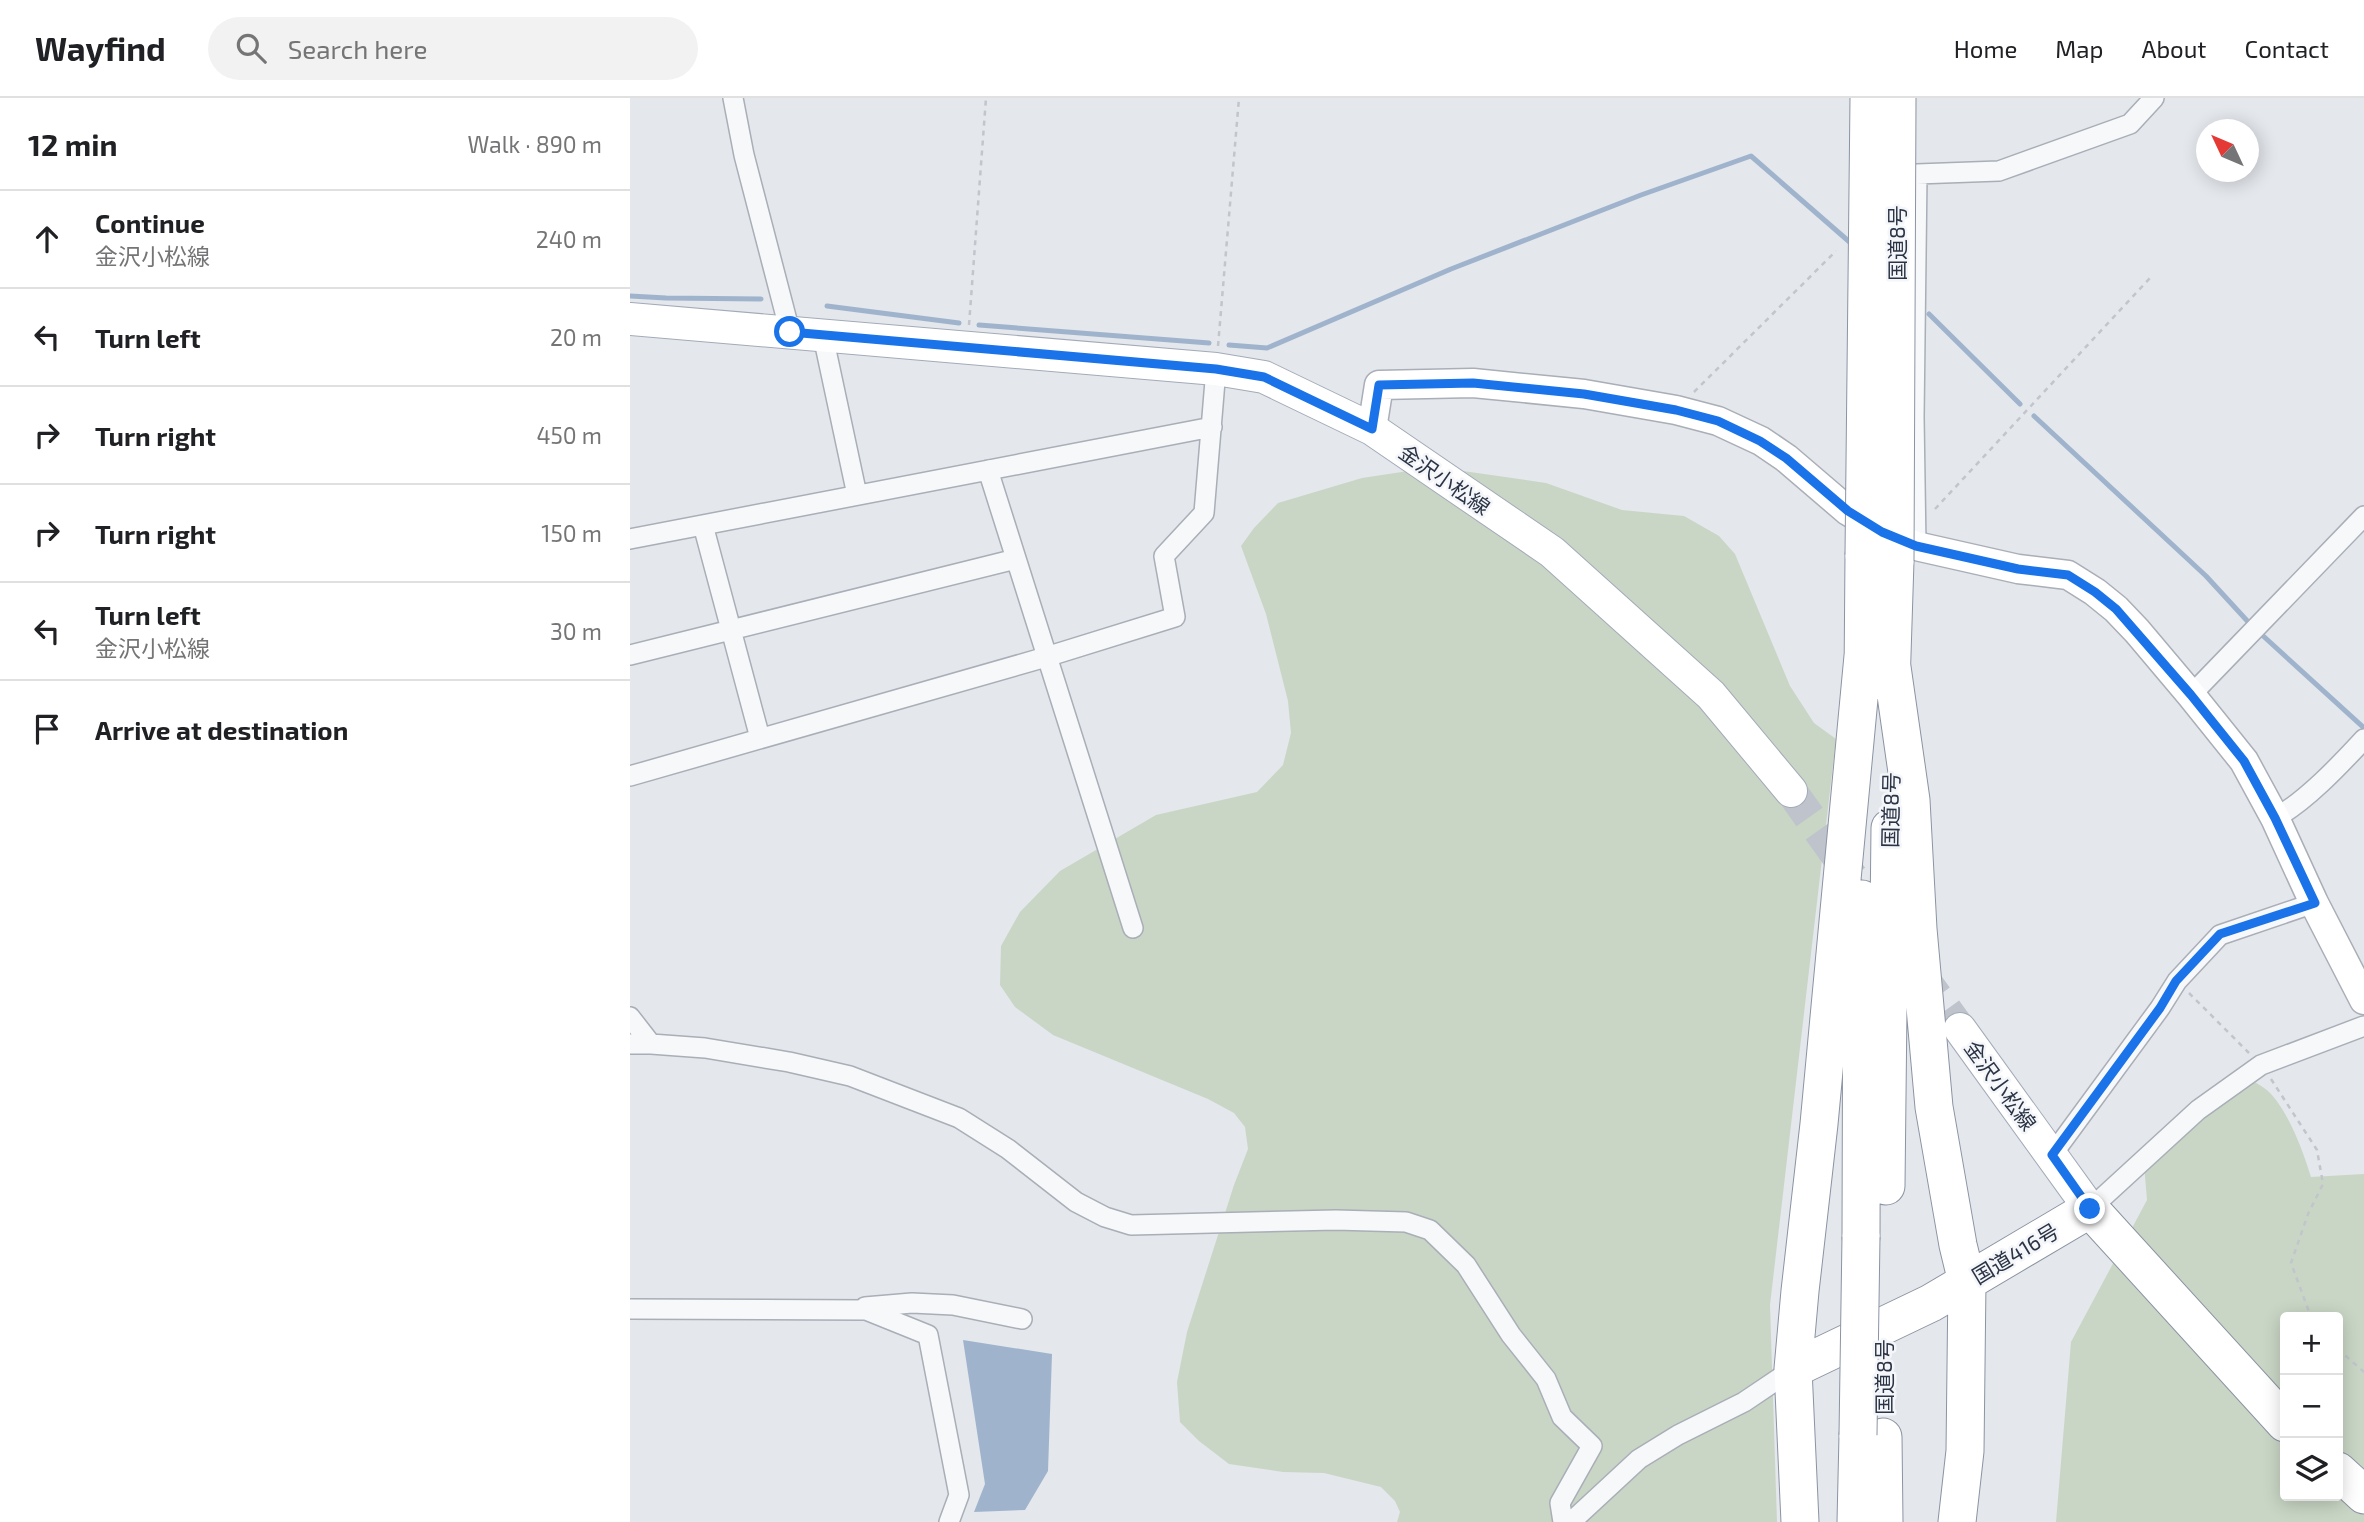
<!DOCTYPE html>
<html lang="en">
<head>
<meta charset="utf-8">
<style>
	body { margin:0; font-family:"Exo 2","Noto Sans JP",sans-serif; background:#f2f2f2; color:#202124 }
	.controls { position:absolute; right:21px; bottom:21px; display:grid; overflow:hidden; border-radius:7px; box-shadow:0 4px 18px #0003 }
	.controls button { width:63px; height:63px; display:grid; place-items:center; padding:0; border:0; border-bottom:2px solid #e0e0e0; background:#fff; color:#202124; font:35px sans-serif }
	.compass { position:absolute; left:1566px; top:21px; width:63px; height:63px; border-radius:50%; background:#fff; box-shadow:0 4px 18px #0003; rotate:314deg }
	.stop { position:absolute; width:21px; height:21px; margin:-16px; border:5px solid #1a73e8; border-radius:50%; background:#fff }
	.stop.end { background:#1a73e8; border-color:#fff; box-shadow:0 2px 7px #0008 }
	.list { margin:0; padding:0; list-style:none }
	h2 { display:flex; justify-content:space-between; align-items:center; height:91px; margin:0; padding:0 28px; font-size:30px }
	h2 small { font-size:23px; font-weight:400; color:#757577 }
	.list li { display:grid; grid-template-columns:46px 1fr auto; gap:21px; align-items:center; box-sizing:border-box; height:98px; padding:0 28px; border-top:2px solid #e0e0e0 }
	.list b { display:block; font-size:26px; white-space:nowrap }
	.list p { margin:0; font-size:23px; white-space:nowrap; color:#757577 }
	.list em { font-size:23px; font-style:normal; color:#757577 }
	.icon { flex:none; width:38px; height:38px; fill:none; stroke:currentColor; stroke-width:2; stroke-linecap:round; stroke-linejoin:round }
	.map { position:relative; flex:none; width:1734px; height:1424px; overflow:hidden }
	header { display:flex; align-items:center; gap:42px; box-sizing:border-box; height:98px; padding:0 35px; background:#fff; border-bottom:2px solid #e0e0e0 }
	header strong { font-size:33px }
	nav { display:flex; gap:38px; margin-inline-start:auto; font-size:24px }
	.search { width:490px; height:63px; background:#f2f2f2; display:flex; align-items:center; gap:18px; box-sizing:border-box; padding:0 24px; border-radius:38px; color:#757577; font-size:26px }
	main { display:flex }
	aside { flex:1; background:#fff }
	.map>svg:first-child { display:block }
</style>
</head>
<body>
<header>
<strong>Wayfind</strong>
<div class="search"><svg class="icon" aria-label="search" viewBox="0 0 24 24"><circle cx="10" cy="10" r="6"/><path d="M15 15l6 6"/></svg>Search here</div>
<nav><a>Home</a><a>Map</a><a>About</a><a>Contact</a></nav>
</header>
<main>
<aside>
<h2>12 min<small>Walk · 890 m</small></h2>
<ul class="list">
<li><svg class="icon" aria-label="ahead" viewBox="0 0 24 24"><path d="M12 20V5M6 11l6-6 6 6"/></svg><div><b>Continue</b><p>金沢小松線</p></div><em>240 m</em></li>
<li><svg class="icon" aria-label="left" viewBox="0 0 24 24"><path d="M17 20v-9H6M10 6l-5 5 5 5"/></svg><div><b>Turn left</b></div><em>20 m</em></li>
<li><svg class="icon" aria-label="right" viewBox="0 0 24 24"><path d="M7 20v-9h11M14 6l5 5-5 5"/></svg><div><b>Turn right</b></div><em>450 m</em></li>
<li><svg class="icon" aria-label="right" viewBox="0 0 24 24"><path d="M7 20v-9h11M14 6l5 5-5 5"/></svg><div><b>Turn right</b></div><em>150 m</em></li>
<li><svg class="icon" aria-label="left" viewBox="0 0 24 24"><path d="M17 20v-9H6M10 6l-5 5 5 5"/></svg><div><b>Turn left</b><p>金沢小松線</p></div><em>30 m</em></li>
<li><svg class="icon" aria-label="arrive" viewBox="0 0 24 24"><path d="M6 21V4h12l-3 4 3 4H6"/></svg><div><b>Arrive at destination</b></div></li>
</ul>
</aside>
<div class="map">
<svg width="1734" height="1424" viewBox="0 0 1734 1424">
	<rect width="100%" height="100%" fill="#e4e7ec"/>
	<path fill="#c9d6c5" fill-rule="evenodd" d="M805,369L916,385L992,412L1054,418L1089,438L1105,456L1160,588L1184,625L1206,641L1140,1207L1147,1424H767L770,1414L765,1403L751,1389L694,1375L653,1374L599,1366L569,1343L550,1324L547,1284L557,1234L604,1087L618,1051L615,1029L604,1015L578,1001L423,937L385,909L370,887L371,848L390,814L430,773L526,717L627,694L653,667L661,635L658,603L636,516L611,448L624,430L648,405L732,380Z
		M1614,978C1621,982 1631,987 1638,993C1658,1012 1673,1053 1681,1079L1734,1076V1424H1426L1441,1244L1517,1102L1514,1066ZM1655,1219H1708V1398H1655Z"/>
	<path fill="#9fb4cc" d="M333,1242L422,1256L418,1373L395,1412L344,1414L355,1386Z"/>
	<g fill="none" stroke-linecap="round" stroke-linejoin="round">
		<path stroke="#9fb4cc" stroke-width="5" d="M0,198L36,200L131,201
			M197,208L329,225
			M1299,216L1390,306
			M349,227L579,245
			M599,247L637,250L821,171L1011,97L1121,58L1223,147
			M1404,318L1576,478L1621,527
			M1631,536L1734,630"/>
		<path stroke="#bfc3cb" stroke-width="32" stroke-dasharray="32 16" stroke-linecap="butt" d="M1161,693L1222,779
			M1288,873L1330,931"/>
		<g stroke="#a9aeb7" stroke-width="22">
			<path id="street" d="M103,0L114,57L160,234
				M193,238L227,397
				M358,372L503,830
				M73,427L130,640
				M0,441L582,329
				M1286,448L1284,319L1287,76L1369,73L1500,26L1524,0
				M0,557L386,461
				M1561,597L1734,418
				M0,678L416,559L545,519L534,458L574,415L586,271
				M1645,720C1675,704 1710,667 1734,641
				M0,919L21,946
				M0,946H21L75,950L159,964L220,978L329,1020L378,1051L446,1104L475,1119L501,1127L706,1122L776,1124L800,1132L836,1167L881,1237L916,1281L932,1319L962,1348L930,1405L933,1424
				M1422,1057L1530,910L1547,883L1590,837L1684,805
				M1460,1111L1568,1012L1631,967L1734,928
				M235,1209L282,1205L323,1207L392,1221
				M0,1211L236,1212L298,1237L329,1397L319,1424
				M941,1424L1009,1361L1048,1337L1114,1304L1163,1271"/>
		</g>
		<g stroke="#a9aeb7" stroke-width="31">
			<path id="secondary" d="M742,331L749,287L843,285L954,296L1046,312L1088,323L1131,343L1156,360L1218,413L1253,434L1286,448L1388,471L1438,477L1465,494L1486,511L1507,533L1561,597L1614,663L1645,720L1684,805L1734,902"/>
		</g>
		<g stroke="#a3abb8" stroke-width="34">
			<path id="primary" d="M0,221L586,271L634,279L742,331L922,454L1081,597L1161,693
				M1330,931L1460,1111"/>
		</g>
		<g stroke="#8b94a3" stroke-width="39">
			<path id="highway" d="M1261,562L1281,702L1288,831L1304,1009L1328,1147L1337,1184L1335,1353L1327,1424
				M1233,582L1234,457
				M1261,588L1265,463
				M1256,1088L1260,730
				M1231,1139L1232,801
				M1163,1271L1301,1205L1460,1111L1655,1325
				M1253,1339L1254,1424
				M1708,1373L1734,1397
				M1170,1424L1163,1271L1170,1193L1189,1026L1233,558
				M1226,1424L1228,1337"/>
		</g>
		<path stroke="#c2c5cb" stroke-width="2.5" stroke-dasharray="5 5" stroke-linecap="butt" d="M339,227L356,0
			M588,248L609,0
			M1064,294L1206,153
			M1305,411L1520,180
			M1559,895L1619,955
			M1641,981L1687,1052L1693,1086L1678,1116L1661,1165L1681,1219
			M1708,1251L1734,1274"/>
		<use href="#street" stroke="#f7f8fa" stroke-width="19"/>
		<use href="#secondary" stroke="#fff" stroke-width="28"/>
		<use href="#primary" stroke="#fff" stroke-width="32"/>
		<use href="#highway" stroke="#fff" stroke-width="37"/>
		<g stroke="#8b94a3" stroke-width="39" stroke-linecap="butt">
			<path id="highway-bridge" d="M1234,457L1239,0
				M1265,463L1267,0
				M1228,1337L1231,1139"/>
		</g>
		<use href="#highway-bridge" stroke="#fff" stroke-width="37"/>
	</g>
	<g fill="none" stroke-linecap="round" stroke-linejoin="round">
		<path stroke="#1a73e8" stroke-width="9" d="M160,234L586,271L634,279L742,331L749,287L843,285L954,296L1046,312L1088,323L1130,343L1156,360L1218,413L1252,434L1286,448L1388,471L1438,477L1465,494L1486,511L1561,597L1614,663L1645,720L1685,805L1590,836L1546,883L1530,910L1422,1057L1460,1111"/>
	</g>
	<g text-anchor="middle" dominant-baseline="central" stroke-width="5" stroke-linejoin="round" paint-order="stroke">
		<g font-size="21" fill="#2b3445" stroke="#f4f6f9">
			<text transform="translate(1266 145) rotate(-90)">国道8号</text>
			<text transform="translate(815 381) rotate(35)">金沢小松線</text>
			<text transform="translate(1260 712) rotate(-89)">国道8号</text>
			<text transform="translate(1371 987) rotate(54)">金沢小松線</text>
			<text transform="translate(1385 1155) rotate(-31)">国道416号</text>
			<text transform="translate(1253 1279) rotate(-90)">国道8号</text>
		</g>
	</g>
</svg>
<div class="controls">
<button>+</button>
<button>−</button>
<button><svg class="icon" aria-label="layers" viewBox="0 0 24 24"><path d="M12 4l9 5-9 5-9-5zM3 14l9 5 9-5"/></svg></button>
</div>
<svg class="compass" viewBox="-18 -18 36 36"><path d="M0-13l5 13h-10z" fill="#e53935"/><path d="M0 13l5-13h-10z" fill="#757577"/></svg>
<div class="stop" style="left:160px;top:234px"></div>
<div class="stop end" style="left:1460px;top:1111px"></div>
</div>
</main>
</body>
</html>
